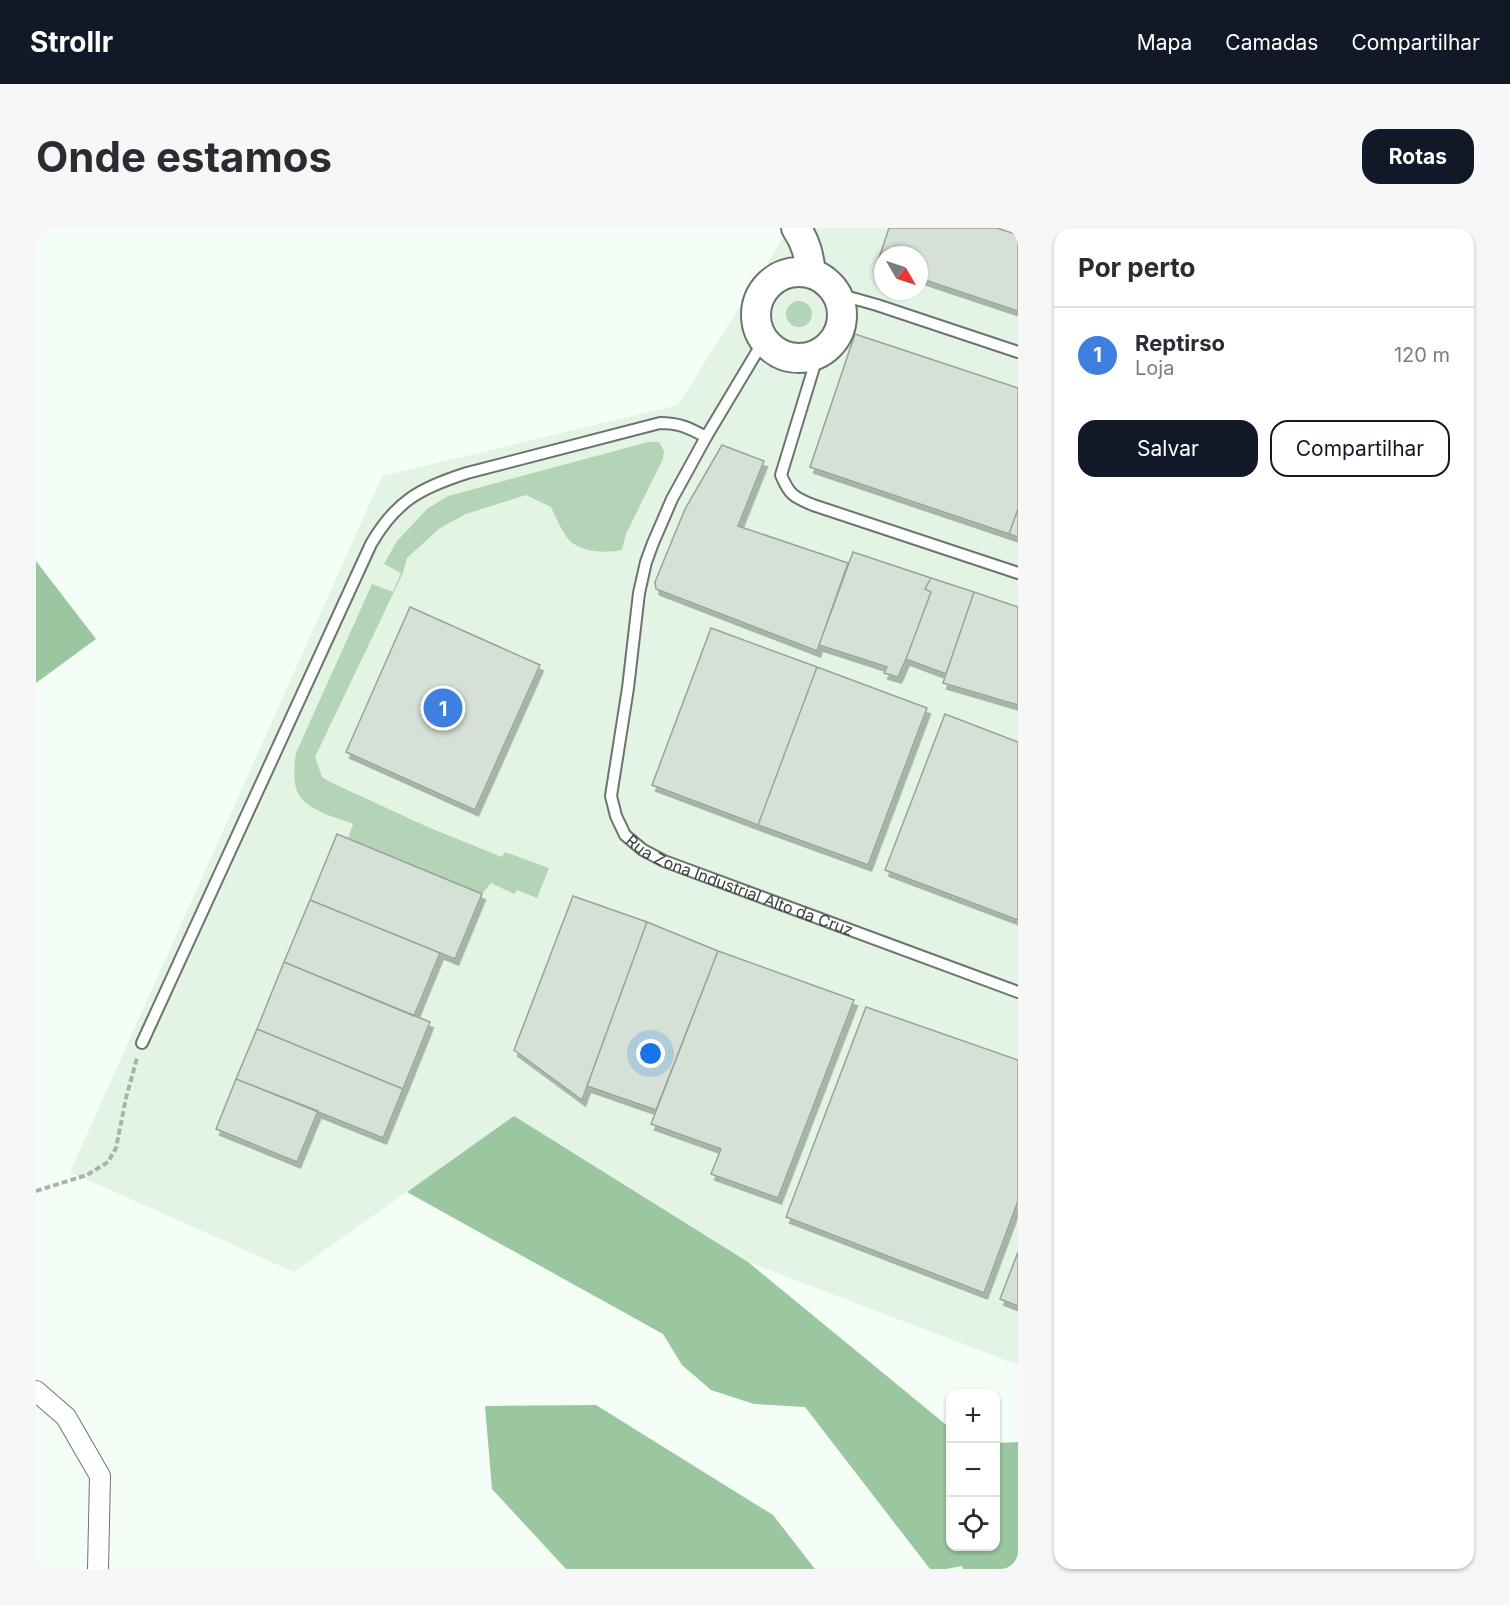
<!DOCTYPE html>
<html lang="pt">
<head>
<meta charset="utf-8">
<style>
	body { margin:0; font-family:Inter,sans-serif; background:#f7f7f7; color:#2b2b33 }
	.controls { position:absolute; right:18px; bottom:18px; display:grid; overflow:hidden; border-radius:12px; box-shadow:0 2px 4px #0004 }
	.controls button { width:54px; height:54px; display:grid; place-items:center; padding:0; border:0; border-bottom:2px solid #e1e1e2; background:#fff; color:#2b2b33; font:30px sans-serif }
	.compass { position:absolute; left:838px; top:18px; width:54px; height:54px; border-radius:50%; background:#fff; box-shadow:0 2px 4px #0004; rotate:129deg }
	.you { position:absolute; left:615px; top:826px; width:21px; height:21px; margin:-15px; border:4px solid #fff; border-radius:50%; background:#1a73e8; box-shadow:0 0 0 9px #1a73e833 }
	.badge { display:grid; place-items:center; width:39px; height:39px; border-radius:50%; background:#111827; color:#fff; font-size:20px; font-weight:700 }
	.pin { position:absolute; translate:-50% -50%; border:3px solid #fff; box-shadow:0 2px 6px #0006 }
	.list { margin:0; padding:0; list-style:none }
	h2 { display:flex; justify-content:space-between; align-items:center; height:78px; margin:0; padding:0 24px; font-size:26px }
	h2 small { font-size:20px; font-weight:400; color:#7c7c81 }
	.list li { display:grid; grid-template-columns:39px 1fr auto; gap:18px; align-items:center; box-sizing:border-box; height:96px; padding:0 24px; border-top:2px solid #e1e1e2 }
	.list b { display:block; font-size:22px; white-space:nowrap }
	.list p { margin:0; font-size:20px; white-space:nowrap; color:#7c7c81 }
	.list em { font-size:20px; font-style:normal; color:#7c7c81 }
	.actions { display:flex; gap:12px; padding:18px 24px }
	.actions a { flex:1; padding:14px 0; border:2px solid #111827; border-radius:18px; text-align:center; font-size:21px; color:#111827 }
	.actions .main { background:#111827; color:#fff }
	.icon { flex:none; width:33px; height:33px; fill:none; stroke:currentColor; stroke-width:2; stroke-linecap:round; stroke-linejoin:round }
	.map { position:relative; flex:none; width:982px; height:1341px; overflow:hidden; border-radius:18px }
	header { display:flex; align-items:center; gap:36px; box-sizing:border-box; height:84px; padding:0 30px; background:#111827; color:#fff }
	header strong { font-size:28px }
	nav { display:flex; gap:33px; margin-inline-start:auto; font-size:21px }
	.intro { display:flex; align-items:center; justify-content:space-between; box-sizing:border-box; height:144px; padding:0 36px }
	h1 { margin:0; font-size:42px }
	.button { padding:15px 27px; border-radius:18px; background:#111827; color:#fff; font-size:21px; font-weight:700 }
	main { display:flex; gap:36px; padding:0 36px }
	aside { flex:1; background:#fff; border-radius:18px; box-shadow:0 2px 4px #0004 }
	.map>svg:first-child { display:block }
</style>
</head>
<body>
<header>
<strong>Strollr</strong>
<nav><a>Mapa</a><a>Camadas</a><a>Compartilhar</a></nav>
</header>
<div class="intro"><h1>Onde estamos</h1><a class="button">Rotas</a></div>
<main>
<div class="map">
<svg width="982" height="1341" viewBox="0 0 982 1341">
	<defs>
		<filter id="shadow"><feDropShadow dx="3.5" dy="6" stdDeviation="0" flood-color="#0004"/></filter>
	</defs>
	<rect width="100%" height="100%" fill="#f5fef6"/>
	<path fill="#e3f4e4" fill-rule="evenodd" d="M753,0H982V1137L712,1034L478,888L258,1044L34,944L346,248L642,177ZM847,27H883V63H847Z"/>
	<path fill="#b3d4b6" d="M750 86a13 13 0 1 1 26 0a13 13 0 1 1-26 0Z
		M612,214H623L628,223L627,231L590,306L586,322C569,325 548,325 534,313C527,306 519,288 515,279L490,267L430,286L404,300L371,330L367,345L279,529L286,549L294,554L394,600L466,629L469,624L513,640L501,670L481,662L478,666L455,655L446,666L312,610L317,596C301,590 267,581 261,563C257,552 258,537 260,525L336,356L357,364L365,345L348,336L361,313L377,296L391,281L412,268Z"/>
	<path fill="#9ac79f" d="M0,333L60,411L0,455Z
		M478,888L712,1034L914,1200V1318H960V1215L982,1214V1341H927L926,1338L910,1341H894L769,1179L718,1176L675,1162L646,1137L627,1106L371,964Z
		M560,1177L737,1287L779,1341H530L456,1261L449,1178Z"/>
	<path fill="#d5e1d6" stroke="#99a39a" stroke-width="1.5" filter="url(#shadow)" d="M853,0H961L982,7V83L883,50V27H847V38L841,36Z
		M819,106L982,160V281L973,306L774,239Z
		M686,217L728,233L702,298L812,335L781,423L620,361L619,354L649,281Z
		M982,281V309L973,306Z
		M817,324L895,350L889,361L895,364L870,431L862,449L848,445L851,439L783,417Z
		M895,350L938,364L910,446L870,431L895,364L889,361Z
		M938,364L982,379V477L907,455Z
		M374,379L504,437L439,582L310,524Z
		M675,400L781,439L722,597L616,557Z
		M781,439L891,480L832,637L722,597Z
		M909,486L982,514V692L849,642Z
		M301,606L446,666L419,731L274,672Z
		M537,668L611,694L546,872L478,822Z
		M274,672L404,725L378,788L248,734Z
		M611,694L682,723L620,882L551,858Z
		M682,723L818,772L742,970L675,946L685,921L615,896Z
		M248,734L394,794L367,861L221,801Z
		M830,779L982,832V973L948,1065L750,989Z
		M221,801L367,861L347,910L200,851Z
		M200,851L282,883L261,934L180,901Z
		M982,1024V1078L964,1071Z"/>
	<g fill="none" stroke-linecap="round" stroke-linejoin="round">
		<g stroke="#6c756c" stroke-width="14">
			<g id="lane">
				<path d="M803,71L816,70L841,77L982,124"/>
				<path id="s1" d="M731,114L722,122L670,209L636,271L617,315L610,334L603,365L592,460L575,568L580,588L589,607L607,622L628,633L982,764"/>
				<path d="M777,127L778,139L745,247C753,266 757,269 777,277L982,345"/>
				<path d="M106,815L335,316C360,273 384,260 431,245L624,195C644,195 653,200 670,209"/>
			</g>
		</g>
		<g stroke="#6c756c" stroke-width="22">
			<path id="street" d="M0,1163L30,1189L64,1248L62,1341"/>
		</g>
		<g stroke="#6c756c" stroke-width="32">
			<path id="secondary" d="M760,0C770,14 773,28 775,45
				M720 87a43 43 0 1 1 86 0a43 43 0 1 1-86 0Z"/>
		</g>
		<path stroke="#abb2ac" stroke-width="4" stroke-dasharray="6 3" stroke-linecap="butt" d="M0,963L51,947L72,934L80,920L90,870L101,830"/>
		<use href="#lane" stroke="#fff" stroke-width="10"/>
		<use href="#street" stroke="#fff" stroke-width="20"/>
		<use href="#secondary" stroke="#fff" stroke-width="28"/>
	</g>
	<g text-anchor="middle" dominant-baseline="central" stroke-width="5" stroke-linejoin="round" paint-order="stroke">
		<g font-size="16" fill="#393e3a" stroke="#fff">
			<text stroke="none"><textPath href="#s1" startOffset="657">Rua Zona Industrial Alto da Cruz</textPath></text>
		</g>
	</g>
</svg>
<div class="controls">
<button>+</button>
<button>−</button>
<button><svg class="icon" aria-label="locate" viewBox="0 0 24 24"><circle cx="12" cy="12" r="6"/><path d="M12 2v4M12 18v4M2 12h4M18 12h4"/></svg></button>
</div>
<svg class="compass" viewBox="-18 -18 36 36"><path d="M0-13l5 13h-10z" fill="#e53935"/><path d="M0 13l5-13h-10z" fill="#7c7c81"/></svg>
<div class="you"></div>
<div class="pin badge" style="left:407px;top:480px;background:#3f7fe0">1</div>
</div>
<aside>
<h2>Por perto<small></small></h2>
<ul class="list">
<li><span class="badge" style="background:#3f7fe0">1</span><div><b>Reptirso</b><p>Loja</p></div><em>120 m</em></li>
</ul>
<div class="actions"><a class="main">Salvar</a><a>Compartilhar</a></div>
</aside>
</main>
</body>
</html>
